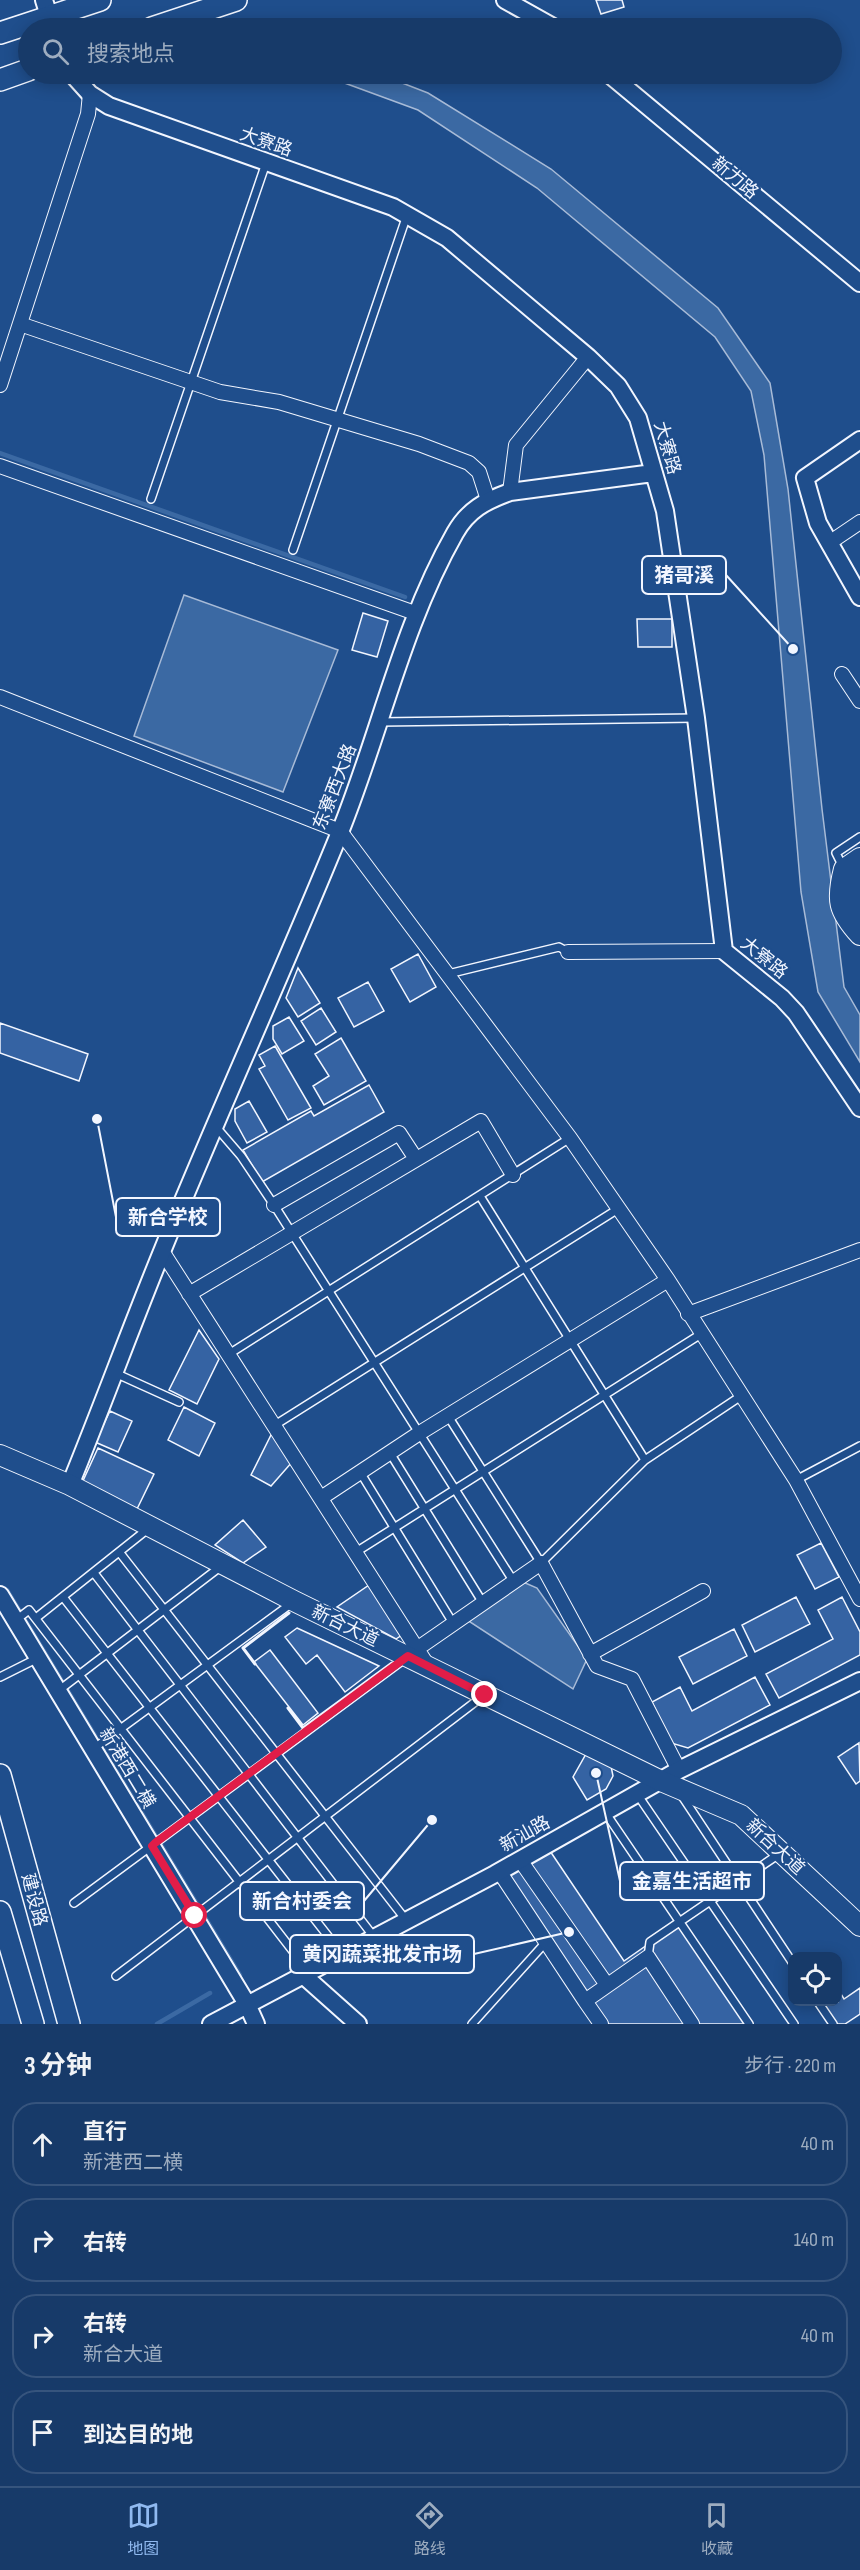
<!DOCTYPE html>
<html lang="zh">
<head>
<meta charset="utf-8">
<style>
	body { margin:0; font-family:"Sofia Sans Condensed","Noto Sans SC",sans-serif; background:#244571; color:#f1f3f6 }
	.controls { position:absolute; right:18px; bottom:18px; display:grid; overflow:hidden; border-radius:12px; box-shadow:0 3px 15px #0003 }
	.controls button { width:54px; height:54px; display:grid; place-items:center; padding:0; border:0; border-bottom:2px solid #36547d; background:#173a69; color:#f1f3f6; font:30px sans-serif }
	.stop { position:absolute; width:18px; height:18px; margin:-14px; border:4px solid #e11d48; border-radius:50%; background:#fff }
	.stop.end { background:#e11d48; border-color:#fff; box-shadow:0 2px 6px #0008 }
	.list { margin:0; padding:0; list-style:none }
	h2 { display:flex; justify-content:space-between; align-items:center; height:78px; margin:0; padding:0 24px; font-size:26px }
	h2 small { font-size:20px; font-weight:400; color:#9eadc0 }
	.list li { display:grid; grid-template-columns:39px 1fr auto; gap:18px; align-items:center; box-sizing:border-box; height:84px; margin:0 12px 12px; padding:0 12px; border:2px solid #36547d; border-radius:24px }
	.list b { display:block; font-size:22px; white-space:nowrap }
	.list p { margin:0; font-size:20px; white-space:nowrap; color:#9eadc0 }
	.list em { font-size:20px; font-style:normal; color:#9eadc0 }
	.icon { flex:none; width:33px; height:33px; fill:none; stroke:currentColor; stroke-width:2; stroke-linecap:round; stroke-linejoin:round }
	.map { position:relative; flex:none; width:860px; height:2024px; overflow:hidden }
	.search { position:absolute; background:#173a69; box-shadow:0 3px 15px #0003; left:18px; right:18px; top:18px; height:66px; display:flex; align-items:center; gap:15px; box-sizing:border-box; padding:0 21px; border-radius:33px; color:#9eadc0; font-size:22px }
	.sheet { height:462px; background:#173a69 }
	nav { display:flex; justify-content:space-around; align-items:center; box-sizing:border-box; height:84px; border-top:2px solid #36547d; background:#173a69; font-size:16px; color:#9eadc0 }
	nav a { display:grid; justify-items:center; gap:3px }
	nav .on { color:#90b9f0 }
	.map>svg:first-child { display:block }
</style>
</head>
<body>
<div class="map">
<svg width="860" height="2024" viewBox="0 0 860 2024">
	<rect width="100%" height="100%" fill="#1f4e8c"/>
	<path fill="#3b69a3" stroke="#a8bbd7" stroke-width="1.5" d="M320,74H379L428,93L551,169L718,308L770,383L788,489L822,809L844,987L860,1015V1062L818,992L801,892L764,455L751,391L715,337L537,188L418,110Z
		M184,595L338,650L283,792L134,736Z
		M523,1582L537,1588L587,1659L573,1689L467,1620Z"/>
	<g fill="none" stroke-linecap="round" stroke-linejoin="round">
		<path stroke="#3b69a3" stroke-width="4.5" d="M0,453L405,597
			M7,1590L240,1975
			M157,2024L210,1993"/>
	</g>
	<path fill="#3563a3" stroke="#f2f6ff" stroke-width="1.5" d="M596,0H622L624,7L601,14Z
		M363,613L388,621L377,657L352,650Z
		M637,619H672V647H638Z
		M418,954L436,987L410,1002L391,969Z
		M298,968L320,1003L298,1017L286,998Z
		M368,982L384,1011L354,1027L338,998Z
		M321,1008L336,1032L316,1045L301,1021Z
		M289,1017L304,1041L282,1054L273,1039V1026Z
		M0,1023L88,1054L79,1081L0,1053Z
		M341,1038L366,1081L324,1105L313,1086L329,1076L315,1054Z
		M275,1046L311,1108L288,1120L259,1069L265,1066L259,1055Z
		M369,1085L384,1112L262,1182L243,1150L311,1111L314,1116Z
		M249,1101L267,1132L247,1143L235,1121V1109Z
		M199,1330L219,1359L197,1404L169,1390Z
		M184,1407L215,1423L199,1456L168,1440Z
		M110,1411L132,1421L118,1452L95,1442Z
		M273,1431L293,1461L271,1486L251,1475Z
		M98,1448L154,1474L137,1509L82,1483Z
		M243,1520L266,1547L243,1563L215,1545Z
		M821,1543L839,1577L815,1589L797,1555Z
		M372,1583L405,1633L396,1639L337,1607Z
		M796,1597L810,1624L755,1652L742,1625Z
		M842,1597L860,1632V1655L779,1698L766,1674L833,1639L818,1610Z
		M297,1628L379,1666L345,1692L317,1655L306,1664L285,1637Z
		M734,1629L747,1656L693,1684L679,1657Z
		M270,1650L318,1713L303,1725L254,1662Z
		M755,1677L770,1705L688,1748L671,1743L652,1702L680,1687L692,1711Z
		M859,1743L860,1781L856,1784L838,1757Z
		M586,1754L611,1766L613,1776L606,1789L587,1800L573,1777Z
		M546,1845L624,1961L680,1922L749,2024H594L495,1874Z
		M860,1988V2014L845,2024H836L821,2002H838V1989L844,1999Z"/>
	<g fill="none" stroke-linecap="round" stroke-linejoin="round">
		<g stroke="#f2f6ff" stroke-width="10">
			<path id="service" d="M151,499L266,163
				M293,550L407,215
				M380,722L696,718
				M843,867L836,853L860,837
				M448,974L559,947L568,952
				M216,1127L241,1156L274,1205L514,1582
				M480,1196L645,1460
				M229,1354L570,1138
				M115,1373L179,1402
				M448,1416L541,1563L645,1460L741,1396
				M275,1425L618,1209
				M390,1453L483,1603
				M360,1472L453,1623
				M796,1480L860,1446
				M356,1552L701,1334
				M120,1553L406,1920
				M94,1573L374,1937
				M63,1597L342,1954
				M36,1618L149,1528
				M16,1620L29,1610L309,1972
				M0,1677L38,1658
				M58,1691L220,1567
				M93,1749L292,1603
				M637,1794L794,2024
				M682,1796L792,1962
				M605,1812L749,2024
				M74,1903L406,1658
				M648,1957L650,1942L779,1854
				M116,1976L483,1696
				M818,2002L833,2024
				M472,2024L546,1942"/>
		</g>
		<g stroke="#f2f6ff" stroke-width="16">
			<path id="minor" d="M20,324L220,392L279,402L419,444L469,463L479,472L488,500
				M0,385L88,114L90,94
				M0,466L415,613
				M510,492L516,445L588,357
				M829,543L860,522
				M842,674L860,701
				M0,697L340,831L570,1138L668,1280L418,1434L321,1498
				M568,952L724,951
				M274,1205L399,1133L416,1159
				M162,1251L428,1666
				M668,1280L796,1480L860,1599
				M189,1294L481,1121L513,1175
				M688,1314L860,1250
				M411,1653L541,1563L597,1666L632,1679L679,1770
				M590,1654L703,1591
				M520,1860L607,1985
				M499,1871L585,2001
				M601,2024L585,2001L648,1957L692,2024"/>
		</g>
		<g stroke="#f2f6ff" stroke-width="20">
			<path id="tertiary" d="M44,0L49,16
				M505,0L555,28
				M72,74L90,94L109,106L393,207L447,238L588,357L618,386L638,418L665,511L696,718L724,951L782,998L796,1013L860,1108
				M609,74L860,283
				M860,440L805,478L818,523L860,597
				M70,1485C102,1407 131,1327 163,1249C220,1109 283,972 340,832C380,733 402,626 455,533C468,510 485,501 510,492L653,473
				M0,1595L247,2004L256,2024
				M303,1975L358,2024
				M211,2024L495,1874L679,1770L860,1681"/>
		</g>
		<g stroke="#f2f6ff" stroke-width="22">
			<path id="secondary" d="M860,858L844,869C836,900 838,911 860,935
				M860,878L852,889L855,909L860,916
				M0,1455L70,1485L294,1601L661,1781L741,1815L860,1926"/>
		</g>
		<g stroke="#f2f6ff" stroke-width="24">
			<path id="primary" d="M152,28L236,0
				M0,33L100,0
				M0,80L28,70
				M0,1775L69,2024
				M0,1912L33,2024"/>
		</g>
		<use href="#service" stroke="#1f4e8c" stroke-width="7"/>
		<use href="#minor" stroke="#1f4e8c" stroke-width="14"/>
		<use href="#tertiary" stroke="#1f4e8c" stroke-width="16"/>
		<use href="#secondary" stroke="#1f4e8c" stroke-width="20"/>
		<use href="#primary" stroke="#1f4e8c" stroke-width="21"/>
		<path stroke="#f2f6ff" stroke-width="3" d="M255,1664L243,1648L289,1613
			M288,1708L303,1728L392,1663"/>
	</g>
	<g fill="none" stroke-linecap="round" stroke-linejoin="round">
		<path stroke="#e11d48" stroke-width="8" d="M195,1916L152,1846L155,1843L408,1656L485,1695"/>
	</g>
	<g text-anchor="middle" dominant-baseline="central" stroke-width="4.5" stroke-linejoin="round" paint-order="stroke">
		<g font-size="18" fill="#f2f6ff" stroke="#1f4e8c">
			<text transform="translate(266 142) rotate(19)">大寮路</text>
			<text transform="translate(735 178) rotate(40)">新力路</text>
			<text transform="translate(667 448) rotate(74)">大寮路</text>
			<text transform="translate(335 787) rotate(-69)">东寮西大路</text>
			<text transform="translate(764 958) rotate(39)">大寮路</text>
			<text transform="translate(345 1626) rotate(26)">新合大道</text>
			<text transform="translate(127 1768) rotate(59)">新港西二横</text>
			<text transform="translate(525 1834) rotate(-29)">新汕路</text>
			<text transform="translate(775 1847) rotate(43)">新合大道</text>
			<text transform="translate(34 1900) rotate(75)">建设路</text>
		</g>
	</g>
	<path fill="none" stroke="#f2f6ff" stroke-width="2" d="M793 649L726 575M97 1119L116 1217M596 1773L620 1881M432 1820L364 1901M569 1932L474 1954"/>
	<g fill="#f2f6ff" stroke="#1f4e8c" stroke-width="2">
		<circle cx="793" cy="649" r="6"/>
		<circle cx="97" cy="1119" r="6"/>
		<circle cx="596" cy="1773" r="6"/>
		<circle cx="432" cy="1820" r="6"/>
		<circle cx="569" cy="1932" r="6"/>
	</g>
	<g fill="#1f4e8c" stroke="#f2f6ff" stroke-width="2">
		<rect x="642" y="556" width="84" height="38" rx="6"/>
		<rect x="116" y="1198" width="104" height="38" rx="6"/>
		<rect x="620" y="1862" width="144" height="38" rx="6"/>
		<rect x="240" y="1882" width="124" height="38" rx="6"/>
		<rect x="290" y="1935" width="184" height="38" rx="6"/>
	</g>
	<g font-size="20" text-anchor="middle" font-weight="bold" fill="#f2f6ff">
		<text x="684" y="582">猪哥溪</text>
		<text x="168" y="1224">新合学校</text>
		<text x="692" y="1888">金嘉生活超市</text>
		<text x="302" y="1908">新合村委会</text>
		<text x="382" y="1961">黄冈蔬菜批发市场</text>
	</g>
</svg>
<div class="controls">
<button><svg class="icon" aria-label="locate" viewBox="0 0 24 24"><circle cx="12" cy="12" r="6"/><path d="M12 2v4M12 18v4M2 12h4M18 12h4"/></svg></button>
</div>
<div class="stop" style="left:195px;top:1916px"></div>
<div class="stop end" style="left:485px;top:1695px"></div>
<div class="search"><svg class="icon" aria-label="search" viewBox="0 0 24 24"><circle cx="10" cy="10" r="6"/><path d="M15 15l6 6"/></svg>搜索地点</div>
</div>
<section class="sheet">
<h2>3 分钟<small>步行 · 220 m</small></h2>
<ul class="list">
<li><svg class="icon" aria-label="ahead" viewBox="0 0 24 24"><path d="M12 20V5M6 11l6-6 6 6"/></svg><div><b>直行</b><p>新港西二横</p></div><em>40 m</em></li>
<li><svg class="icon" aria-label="right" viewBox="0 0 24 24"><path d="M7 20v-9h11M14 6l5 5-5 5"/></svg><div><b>右转</b></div><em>140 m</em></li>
<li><svg class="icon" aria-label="right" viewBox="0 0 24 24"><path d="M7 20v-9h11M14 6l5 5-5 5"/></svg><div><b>右转</b><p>新合大道</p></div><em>40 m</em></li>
<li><svg class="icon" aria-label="arrive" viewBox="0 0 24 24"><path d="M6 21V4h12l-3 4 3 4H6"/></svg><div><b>到达目的地</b></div></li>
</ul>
</section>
<nav>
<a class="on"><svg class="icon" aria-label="map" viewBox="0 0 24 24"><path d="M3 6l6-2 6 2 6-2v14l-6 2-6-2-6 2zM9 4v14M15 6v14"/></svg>地图</a>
<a><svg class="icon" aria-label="directions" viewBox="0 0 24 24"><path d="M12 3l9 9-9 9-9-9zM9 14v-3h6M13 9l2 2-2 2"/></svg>路线</a>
<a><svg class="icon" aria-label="saved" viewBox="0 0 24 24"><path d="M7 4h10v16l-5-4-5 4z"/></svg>收藏</a>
</nav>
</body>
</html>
